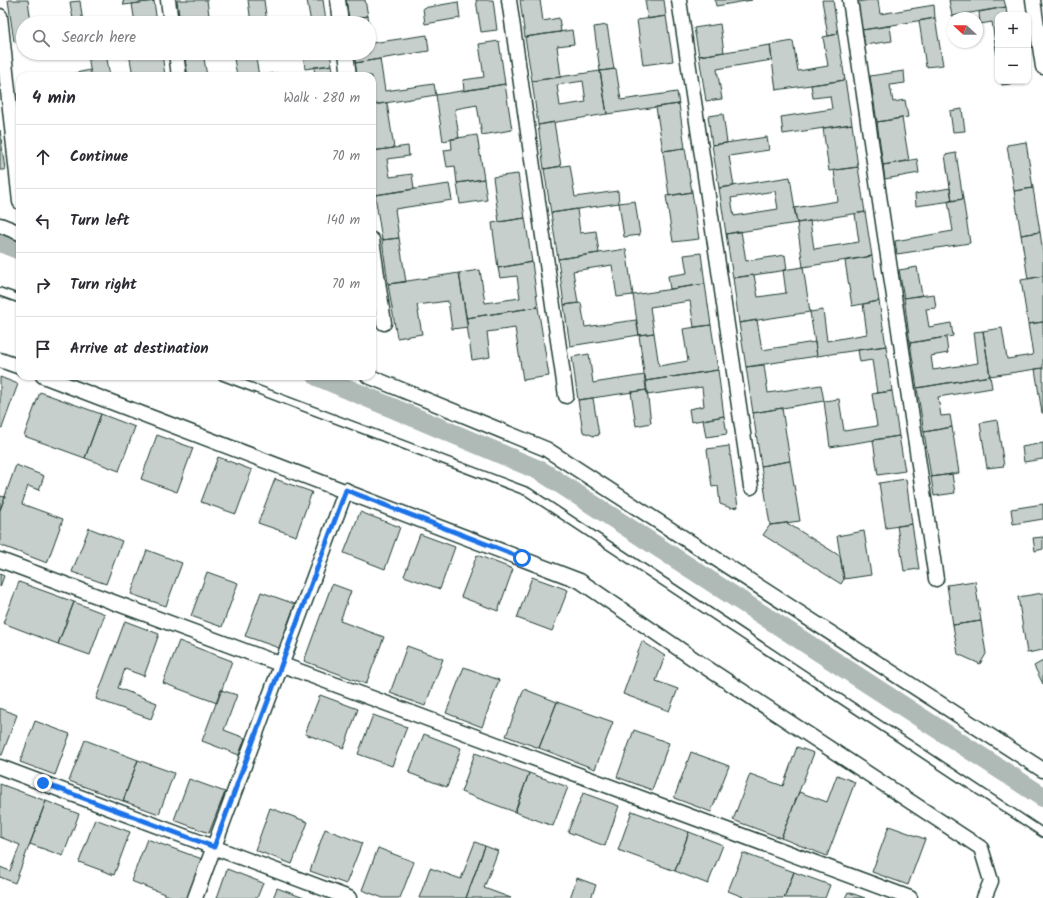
<!DOCTYPE html>
<html lang="en">
<head>
<meta charset="utf-8">
<style>
	body { margin:0; font-family:Kalam,sans-serif; background:#f2f2f3; color:#2b2b33 }
	.controls { position:absolute; right:12px; top:12px; display:grid; overflow:hidden; border-radius:8px; box-shadow:0 1px 3px #0004 }
	.controls button { width:36px; height:36px; display:grid; place-items:center; padding:0; border:0; border-bottom:1px solid #e1e1e2; background:#fff; color:#2b2b33; font:20px sans-serif }
	.compass { position:absolute; left:947px; top:12px; width:36px; height:36px; border-radius:50%; background:#fff; box-shadow:0 1px 3px #0004; rotate:291deg }
	.stop { position:absolute; width:12px; height:12px; margin:-9px; border:3px solid #1a73e8; border-radius:50%; background:#fff }
	.stop.end { background:#1a73e8; border-color:#fff; box-shadow:0 1px 4px #0008 }
	.list { margin:0; padding:0; list-style:none }
	h2 { display:flex; justify-content:space-between; align-items:center; height:52px; margin:0; padding:0 16px; font-size:17px }
	h2 small { font-size:13px; font-weight:400; color:#7c7c81 }
	.list li { display:grid; grid-template-columns:26px 1fr auto; gap:12px; align-items:center; box-sizing:border-box; height:64px; padding:0 16px; border-top:1px solid #e1e1e2 }
	.list b { display:block; font-size:15px; white-space:nowrap }
	.list em { font-size:13px; font-style:normal; color:#7c7c81 }
	.icon { flex:none; width:22px; height:22px; fill:none; stroke:currentColor; stroke-width:2; stroke-linecap:round; stroke-linejoin:round }
	.map { position:relative; flex:none; width:1043px; height:898px; overflow:hidden }
	.search { position:absolute; background:#fff; box-shadow:0 1px 3px #0004; left:16px; top:16px; width:360px; height:44px; display:flex; align-items:center; gap:10px; box-sizing:border-box; padding:0 14px; border-radius:22px; color:#7c7c81; font-size:15px }
	.panel { position:absolute; background:#fff; box-shadow:0 1px 3px #0004; left:16px; top:72px; width:360px; height:308px; border-radius:12px }
	.map>svg:first-child { display:block }
</style>
</head>
<body>
<div class="map">
<svg width="1043" height="898" viewBox="0 0 1043 898">
	<rect width="100%" height="100%" fill="#fff"/>
	<filter id="ink" filterUnits="userSpaceOnUse"><feTurbulence type="fractalNoise" baseFrequency=".025" numOctaves="2"/><feDisplacementMap in="SourceGraphic" scale="8" xChannelSelector="R" yChannelSelector="G"/><feConvolveMatrix kernelMatrix="1 2 1 2 8 2 1 2 1" color-interpolation-filters="sRGB"/></filter>
	<g filter="url(#ink)">
		<g fill="none" stroke-linecap="round" stroke-linejoin="round">
			<path stroke="#afbab7" stroke-width="20" d="M0,242L20,250
				M317,376L541,471L1043,797"/>
		</g>
		<path fill="#c7cfcc" stroke="#1f3d34" fill-rule="evenodd" d="M8,0H28L31,23H23V41L14,42Z
			M123,0H154V1L124,5Z
			M177,0H207L210,23H180Z
			M248,0H264L267,23H251Z
			M307,0H323L326,21L311,23Z
			M346,0H365L368,16L349,19Z
			M476,0H493L497,30L481,32Z
			M520,0H540L543,21L559,18L561,32L525,37Z
			M645,0H664L666,16L648,19Z
			M715,0H752L716,6Z
			M822,0H833L838,34L828,36Z
			M869,0H878L880,14L934,5L935,18L862,30L858,2Z
			M949,0H1004L1006,7L952,16Z
			M80,1L83,23H49L73,19L70,2Z
			M154,1L157,23H135L132,4Z
			M458,2L460,18L425,24L423,8Z
			M1006,7L1007,15H998L997,56L992,22L980,24L979,12Z
			M368,16L369,23H349V19Z
			M666,16L673,61L643,65L637,20Z
			M935,18L943,65L926,67L919,21Z
			M326,21V23H312Z
			M369,24L372,43L427,35L429,51L355,63L354,53H369Z
			M720,24L724,52L699,56L694,28Z
			M607,25L614,69L600,71L594,27Z
			M890,26L892,41L865,45L862,30Z
			M572,30L574,44L557,46L561,77L532,81L525,37Z
			M838,34L845,80L776,90L770,45L793,41L798,71L828,66L823,37Z
			M499,41L505,84L464,91L463,80L484,77L479,44Z
			M770,45L772,60L717,69L722,99L706,101L699,56Z
			M106,53L110,76H91L88,54Z
			M129,53H162L165,76H133Z
			M184,53H203L207,76H188Z
			M233,53H255L259,76H237Z
			M303,53H330L332,65L305,69Z
			M380,59L385,91L434,84L436,95L372,105V76H357L355,63Z
			M332,65L334,76H315L314,67Z
			M616,69L621,100L677,92L679,104L607,114L600,71Z
			M90,70L91,76H77L76,73Z
			M600,71L607,114L538,125L532,81ZM583,81L586,102L560,106L557,85Z
			M904,71L905,83L890,85L893,102L905,100L908,117L877,122L870,76Z
			M277,73V76H259Z
			M845,80L852,124L783,134L781,117L832,109L830,96L813,98L811,85Z
			M1001,81H1017V83L1002,85Z
			M505,84L512,130L482,135L477,105L455,109L459,138L443,141L436,95Z
			M387,103L394,148L372,151V105Z
			M679,104L685,148L663,151L656,107Z
			M962,109L965,131L953,132L950,111Z
			M723,114L727,143L712,145L708,116Z
			M902,118L909,161L883,165L877,122Z
			M554,122L561,166L544,169L538,125Z
			M852,124L858,167L829,171L823,128Z
			M0,130L5,170H0Z
			M477,135L484,179L457,183L455,166L447,167L444,150L452,149L451,139Z
			M767,137L769,150L729,156L734,186L719,188L712,145Z
			M1026,142L1033,188L1014,191L1007,145Z
			M408,146L409,156L387,159L390,177L412,174L414,189L375,195L372,175V151Z
			M685,148L692,192L669,196L663,151Z
			M956,153L963,199L952,201L945,155Z
			M917,159L919,173L885,179L883,165Z
			M570,165L575,197L618,191L619,203L551,213L544,169Z
			M858,167L865,212L797,223L794,208L838,201L834,170Z
			M518,174L525,218L499,222L493,177Z
			M790,177L797,223L726,234L719,188ZM775,191L778,209L734,216L731,198Z
			M484,179L487,200L460,204L457,183Z
			M449,184L452,200L395,209L399,238L382,240L375,195Z
			M950,188L952,201L916,206L915,194Z
			M1033,188L1040,232L1021,235L1014,191Z
			M692,192L699,239L673,242L666,196Z
			M963,199L970,243L897,254L895,241L953,231L948,201Z
			M635,201L640,235L624,237L619,203Z
			M577,209L580,233L596,231L599,253L558,259L551,213Z
			M865,212L872,256L803,267L797,223L810,221L814,249L859,242L855,214Z
			M525,218L532,262L498,268L492,223Z
			M741,231L746,261L785,255L787,270L733,278L726,234Z
			M1040,232L1043,253V276L1028,279L1021,235Z
			M399,238L406,282L388,284L382,240Z
			M626,249L633,295L617,297L612,265L573,271L578,303L564,305L558,259Z
			M701,253L705,284L670,289L668,276L687,273L684,255Z
			M872,256L879,301L852,306L845,261Z
			M532,262L538,307L466,318L459,273L480,270L485,303L520,298L517,276L500,278L498,268Z
			M803,267L810,312L739,323L733,278L754,275L758,297L786,293L783,270Z
			M917,267L922,295L904,298L899,270Z
			M459,273L468,327L452,329L448,301L417,305L422,334L397,338L388,284Z
			M1043,276V322L1028,324L1021,280Z
			M705,284L711,325L694,327L690,301L650,307L654,333L639,335L633,295Z
			M934,294L936,308L926,309L929,327L951,323L953,336L910,343L904,298Z
			M879,301L886,346L817,356L810,312L823,310L827,341L867,334L863,304Z
			M581,303L585,327L636,320L639,335L570,346L564,305Z
			M538,307L549,376L523,380L515,328L487,332L490,357L472,360L466,318Z
			M757,320L762,350L815,342L817,356L746,367L739,323Z
			M1043,322V368L990,376L983,331L1002,328L1007,359L1033,355L1028,324Z
			M711,325L718,370L645,381L639,335L654,333L659,366L688,361L683,329Z
			M983,331L990,376L917,388L910,343L946,337L948,353L931,356L933,370L978,363L974,332Z
			M886,346L892,391L877,393L872,360L860,362L858,350Z
			M589,354L593,383L645,375L647,390L578,400L572,357Z
			M764,365L768,393L821,385L824,401L753,413L746,367Z
			M1043,368V413H1042L1035,369Z
			M718,370L724,416L691,422L689,409L704,406L702,387L647,395L645,381Z
			M990,376L992,388L938,397L941,416L950,415L952,427L924,432L917,388Z
			M0,377L18,384L2,428L0,427Z
			M647,390L651,423L636,426L631,392Z
			M892,391L899,436L830,447L824,401L839,399L844,431L877,426L872,394Z
			M40,392L101,414L85,458L24,436Z
			M593,398L599,435L594,436L583,432L578,400Z
			M782,408L790,461L761,466L753,413Z
			M101,414L135,427L119,471L85,458Z
			M724,416L727,434L706,437L703,420Z
			M997,420L1004,466L987,468L980,423Z
			M952,427L959,473L931,477L924,432Z
			M157,435L193,448L177,492L141,479Z
			M899,436L905,471L878,475L873,440Z
			M1043,443V459L1024,462L1022,447Z
			M729,446L738,507L731,508L720,504L718,486L712,487L707,449Z
			M218,457L252,470L236,514L201,502Z
			M790,461L800,521L770,525L761,466Z
			M16,465L44,476L39,490L28,486L22,504L63,519L47,563L0,545V510Z
			M952,474L955,493L934,496L931,477Z
			M275,479L312,492L296,536L258,523Z
			M906,479L912,524L886,528L879,483Z
			M0,496L5,497L0,510Z
			M1043,504V519L1013,524L1011,509Z
			M360,512L400,527L385,569L344,553Z
			M787,523L840,556L844,579L841,584L763,535L770,525Z
			M912,524L919,569L904,571L897,526Z
			M89,528L122,541L106,584L72,572Z
			M864,531L871,575L844,579L837,536Z
			M420,534L455,547L440,589L404,576Z
			M1043,537V549L1035,551L1033,538Z
			M147,550L182,563L166,606L131,594Z
			M477,555L513,569L498,611L461,597Z
			M207,572L238,583L222,627L191,616Z
			M0,574L4,576L0,587Z
			M532,577L568,590L552,631L517,618Z
			M975,581L981,621L953,625L947,585Z
			M19,582L74,602L58,644L3,623Z
			M332,584L351,591L340,621L384,637L366,684L304,661Z
			M261,592L295,604L279,648L245,636Z
			M1043,593V650L1027,653L1018,597Z
			M74,602L105,614L90,655L58,644Z
			M125,621L159,634L144,676L125,669L118,688L157,703L151,719L96,699Z
			M981,621L986,654L980,664L958,654L953,625Z
			M179,641L232,661L217,703L163,683Z
			M642,641L665,656L656,681L678,689L669,711L623,694Z
			M407,646L443,659L425,706L390,693Z
			M1043,661V684L1034,666Z
			M464,667L499,680L482,727L446,713Z
			M524,689L557,702L539,748L506,736Z
			M221,690L237,695L224,730L245,738L239,755L202,741Z
			M320,695L358,709L344,748L305,734Z
			M557,702L613,722L595,769L539,748Z
			M0,708L17,715L2,755H0Z
			M373,715L407,727L392,766L358,754Z
			M35,721L70,734L55,775L20,762Z
			M634,730L669,743L652,790L617,777Z
			M424,734L461,748L447,787L409,773Z
			M85,740L138,760L123,801L69,781Z
			M797,747L814,753L781,838L733,820L750,774L783,786Z
			M691,752L729,766L711,812L674,798Z
			M475,753L529,773L515,812L461,792Z
			M138,760L174,773L159,814L123,801Z
			M529,773L568,787L553,826L515,812Z
			M837,775L855,782L827,856L781,838L799,792L827,802Z
			M189,779L225,792L209,833L174,820Z
			M0,784L46,801L15,883L0,877V867L10,871L20,845L0,837Z
			M583,793L619,806L605,846L568,832Z
			M46,801L79,814L63,856L30,844Z
			M270,808L308,822L292,864L255,850Z
			M632,811L689,832L675,871L618,850Z
			M95,819L130,832L114,875L79,862Z
			M889,826L925,839L908,885L872,872Z
			M325,829L362,843L346,884L310,871Z
			M689,832L723,845L708,884L675,871Z
			M147,839L202,859L188,898H175L131,881Z
			M475,842L485,846L466,898H419L430,868L461,879Z
			M485,846L498,851L484,888L511,898H466Z
			M378,848L414,862L400,898H383L362,890Z
			M743,853L794,872L784,898H746L728,891Z
			M227,869L263,883L257,898H217Z
			M794,872L830,885L825,898H784Z
			M577,878L596,885L591,898H570Z
			M277,888L304,898H273Z
			M848,892L865,898H845Z"/>
		<g fill="none" stroke-linecap="round" stroke-linejoin="round">
			<g stroke="#1f3d34" stroke-width="10">
				<path id="lane" d="M0,292L20,299
					M222,376L528,492L1043,833"/>
			</g>
			<g stroke="#1f3d34" stroke-width="17">
				<path id="street" d="M168,0L171,23
					M338,0L341,23
					M509,0L566,396
					M679,0L751,487
					M850,0L936,579
					M1033,0L1043,67
					M0,16L20,202
					M176,53L179,76
					M346,53L349,76
					M0,225L20,233
					M372,240L384,323
					M0,360L20,367
					M43,376L580,581L707,668L981,848L991,881L984,898
					M368,376L546,449L1043,770
					M0,560L910,898
					M0,767L349,898
					M195,898L346,490"/>
			</g>
			<use href="#lane" stroke="#fff" stroke-width="7"/>
			<use href="#street" stroke="#fff" stroke-width="14"/>
		</g>
	</g>
	<g fill="none" stroke-linecap="round" stroke-linejoin="round" filter="url(#ink)">
		<path stroke="#1a73e8" stroke-width="5" d="M43,783L214,847L346,490L522,558"/>
	</g>
</svg>
<div class="controls">
<button>+</button>
<button>−</button>
</div>
<svg class="compass" viewBox="-18 -18 36 36"><path d="M0-13l5 13h-10z" fill="#e53935"/><path d="M0 13l5-13h-10z" fill="#7c7c81"/></svg>
<div class="stop" style="left:522px;top:558px"></div>
<div class="stop end" style="left:43px;top:783px"></div>
<div class="search"><svg class="icon" aria-label="search" viewBox="0 0 24 24"><circle cx="10" cy="10" r="6"/><path d="M15 15l6 6"/></svg>Search here</div>
<section class="panel">
<h2>4 min<small>Walk · 280 m</small></h2>
<ul class="list">
<li><svg class="icon" aria-label="ahead" viewBox="0 0 24 24"><path d="M12 20V5M6 11l6-6 6 6"/></svg><div><b>Continue</b></div><em>70 m</em></li>
<li><svg class="icon" aria-label="left" viewBox="0 0 24 24"><path d="M17 20v-9H6M10 6l-5 5 5 5"/></svg><div><b>Turn left</b></div><em>140 m</em></li>
<li><svg class="icon" aria-label="right" viewBox="0 0 24 24"><path d="M7 20v-9h11M14 6l5 5-5 5"/></svg><div><b>Turn right</b></div><em>70 m</em></li>
<li><svg class="icon" aria-label="arrive" viewBox="0 0 24 24"><path d="M6 21V4h12l-3 4 3 4H6"/></svg><div><b>Arrive at destination</b></div></li>
</ul>
</section>
</div>
</body>
</html>
